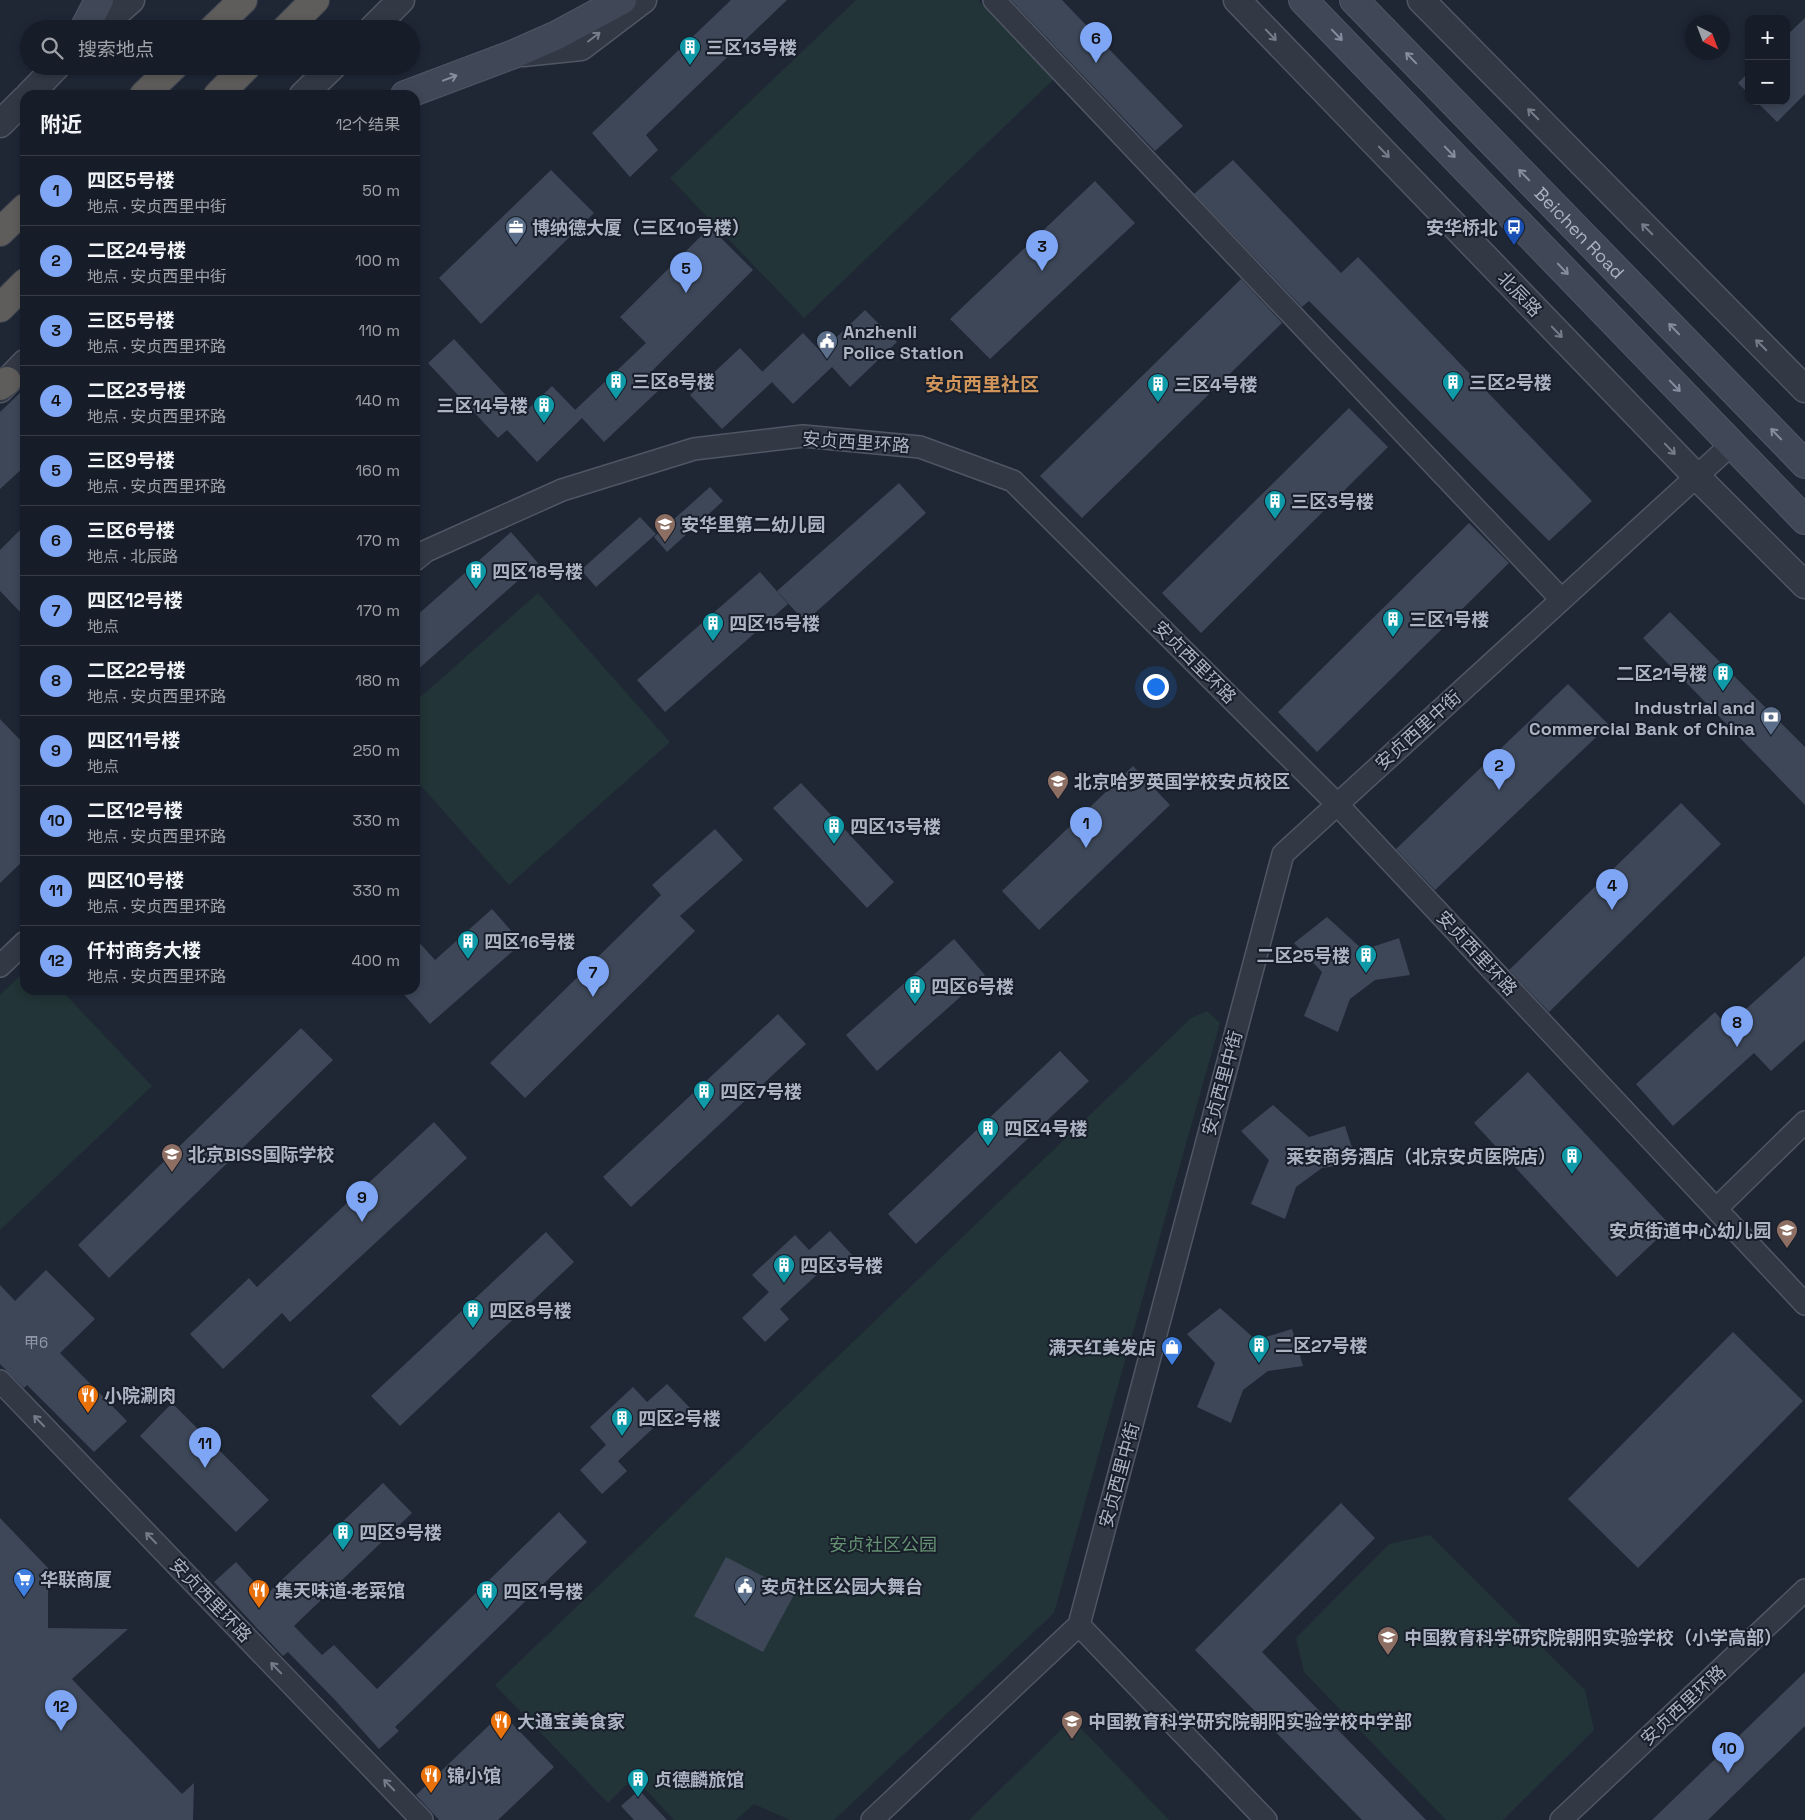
<!DOCTYPE html>
<html lang="zh">
<head>
<meta charset="utf-8">
<style>
	body { margin:0; font-family:"Space Grotesk","Noto Sans SC",sans-serif; background:#242a34; color:#f1f3f6 }
	.controls { position:absolute; right:15px; top:15px; display:grid; overflow:hidden; border-radius:10px; box-shadow:0 2px 8px #0003 }
	.controls button { width:45px; height:45px; display:grid; place-items:center; padding:0; border:0; border-bottom:1px solid #363b45; background:#171d28; color:#f1f3f6; font:25px sans-serif }
	.compass { position:absolute; left:1685px; top:15px; width:45px; height:45px; border-radius:50%; background:#171d28; box-shadow:0 2px 8px #0003; rotate:138deg }
	.you { position:absolute; left:1155px; top:686px; width:18px; height:18px; margin:-12px; border:4px solid #fff; border-radius:50%; background:#1a73e8; box-shadow:0 0 0 8px #1a73e833 }
	.badge { display:grid; place-items:center; width:32px; height:32px; border-radius:50%; background:#7fa5f5; color:#111; font-size:16px; font-weight:700 }
	.pin { position:absolute; translate:-50% -41px; filter:drop-shadow(0 1px 2px #0008) }
	.pin::after { content:''; position:absolute; top:26px; width:18px; height:15px; background:inherit; clip-path:polygon(0 0,100% 0,50% 100%) }
	.list { margin:0; padding:0; list-style:none }
	h2 { display:flex; justify-content:space-between; align-items:center; height:65px; margin:0; padding:0 20px; font-size:21px }
	h2 small { font-size:16px; font-weight:400; color:#9ea2a8 }
	.list li { display:grid; grid-template-columns:32px 1fr auto; gap:15px; align-items:center; box-sizing:border-box; height:70px; padding:0 20px; border-top:1px solid #363b45 }
	.list b { display:block; font-size:19px; white-space:nowrap }
	.list p { margin:0; font-size:16px; white-space:nowrap; color:#9ea2a8 }
	.list em { font-size:16px; font-style:normal; color:#9ea2a8 }
	.icon { flex:none; width:28px; height:28px; fill:none; stroke:currentColor; stroke-width:2; stroke-linecap:round; stroke-linejoin:round }
	.map { position:relative; flex:none; width:1805px; height:1820px; overflow:hidden }
	.search { position:absolute; background:#171d28; box-shadow:0 2px 8px #0003; left:20px; top:20px; width:400px; height:55px; display:flex; align-items:center; gap:12px; box-sizing:border-box; padding:0 18px; border-radius:28px; color:#9ea2a8; font-size:19px }
	.panel { position:absolute; background:#171d28; box-shadow:0 2px 8px #0003; left:20px; top:90px; width:400px; height:905px; border-radius:15px }
	.map>svg:first-child { display:block }
</style>
</head>
<body>
<div class="map">
<svg width="1805" height="1820" viewBox="0 0 1805 1820">
	<rect width="100%" height="100%" fill="#1f2735"/>
	<path fill="#223437" d="M856,0H978L1054,79L804,318L670,178Z
		M538,593L670,742L509,885L415,779V702Z
		M25,971V990H61L152,1086L0,1230V995Z
		M1207,1011L1220,1023L1054,1613L834,1820H790L754,1804L736,1820H674L634,1777L608,1803L495,1685L1191,1018Z
		M1430,1535L1585,1690L1594,1730L1503,1820H1446L1304,1672L1296,1638L1389,1544Z
		M1072,1719L1169,1820H969Z"/>
	<path fill="#3d4758" d="M731,0H787L646,135L658,150L630,177L592,133Z
		M1011,0H1062L1183,126L1155,151Z
		M1805,18V94L1777,122L1756,101H1786V36Z
		M1749,72V94L1738,83Z
		M1233,160L1341,273L1358,257L1592,501L1549,541L1309,301L1302,307L1194,194Z
		M551,170L594,213L481,324L439,278Z
		M1095,181L1135,223L990,359L950,319Z
		M710,227L753,270L645,378L658,391L604,442L582,418L537,462L507,430L498,438L428,363L454,339L523,414L552,386L580,415L575,410L646,343L620,317Z
		M1241,279L1282,323L1082,518L1040,476Z
		M865,310L897,342L850,387L832,367L793,404L762,372L803,333L821,352Z
		M740,348L772,382L722,429L690,395Z
		M25,388V466L0,489V412Z
		M1349,408L1388,447L1201,633L1162,593Z
		M899,483L926,513L805,622L777,591Z
		M710,487L723,501L667,552L654,537Z
		M640,517L656,534L596,587L581,570Z
		M1469,523L1509,563L1317,752L1278,712Z
		M25,525V617L0,591V550Z
		M511,532L538,563L415,672V617Z
		M760,572L788,604L665,712L637,680Z
		M1670,612L1805,747V805L1643,638Z
		M1568,684L1609,725L1435,890L1396,849Z
		M0,719L25,745V859L0,883Z
		M1133,766L1170,805L1039,930L1002,891Z
		M801,783L894,882L867,908L773,808Z
		M1681,803L1721,844L1549,1012L1509,970Z
		M715,829L743,860L680,916L695,931L525,1098L490,1063L661,895L652,885Z
		M492,909L522,943L430,1024L400,990H415V938L435,960Z
		M1327,917L1363,950L1399,938L1410,975L1375,980L1350,999L1338,1032L1304,1016L1322,972L1294,943Z
		M954,939L985,975L877,1071L846,1035Z
		M1805,956V1040L1771,1071L1754,1053L1673,1126L1636,1084L1715,1012L1727,1026Z
		M778,1014L806,1044L631,1207L603,1177Z
		M301,1028L333,1060L109,1278L78,1245Z
		M1060,1051L1089,1081L916,1244L888,1214Z
		M1528,1072L1671,1226L1617,1277L1474,1123Z
		M1273,1105L1309,1137L1345,1126L1357,1163L1322,1168L1296,1187L1285,1219L1251,1204L1269,1160L1241,1131Z
		M434,1122L467,1158L290,1322L282,1313L223,1369L190,1334L249,1278L257,1287Z
		M830,1231L853,1256L832,1276L824,1268L780,1309L789,1319L765,1342L742,1318L769,1292L752,1275L795,1235L809,1250Z
		M546,1232L574,1262L400,1426L371,1396Z
		M46,1270L95,1319L60,1353L127,1421L94,1452L27,1385L24,1388L0,1364V1285L15,1301Z
		M1220,1308L1256,1340L1292,1329L1303,1366L1268,1371L1243,1390L1231,1423L1197,1407L1215,1363L1187,1334Z
		M1733,1332L1803,1401L1638,1568L1568,1499Z
		M667,1384L691,1409L670,1429L662,1420L618,1461L627,1471L602,1494L580,1470L606,1445L590,1427L633,1387L647,1402Z
		M172,1403L269,1500L236,1532L140,1436Z
		M383,1483L412,1513L294,1626L322,1655L334,1645L377,1689L559,1512L587,1542L395,1727L399,1731L379,1749L335,1700L288,1652L283,1656L214,1582L236,1562L266,1595Z
		M1341,1503L1375,1538L1262,1652L1426,1820H1362L1195,1650Z
		M0,1518L48,1568V1628L128,1629L72,1679L182,1794L194,1783L193,1820H0Z
		M726,1557L795,1593L763,1652L694,1616Z
		M1805,1672V1726L1708,1820H1652Z
		M502,1713L554,1767L498,1820H439L416,1795Z
		M639,1790L667,1820H634L621,1806Z"/>
	<g fill="none" stroke-linecap="round" stroke-linejoin="round">
		<g stroke="#505664" stroke-width="24">
			<path id="minor" d="M994,0L1561,599
				M415,560L426,551L562,490L694,449L803,436L920,447L1013,481L1337,804L1805,1304
				M0,966L25,942
				M1717,1208L1805,1122
				M0,1381L422,1820
				M1079,1625L1266,1820
				M872,1820L1079,1625L1283,854L1732,444
				M1561,1820L1805,1590"/>
		</g>
		<g stroke="#505664" stroke-width="29">
			<path id="tertiary" d="M1237,0L1696,476L1805,585
				M1421,0L1805,389
				M98,29L131,0
				M372,29L401,0
				M523,53L581,47L643,0
				M29,95L57,66
				M303,95L333,66
				M0,124L25,99
				M0,389L25,363"/>
		</g>
		<g stroke="#505664" stroke-width="30">
			<g id="secondary">
				<path d="M1303,0L1805,520"/>
				<path id="s1" d="M1354,0L1805,464"/>
				<path d="M84,29L99,0"/>
				<path d="M405,95L514,54L557,35L622,0"/>
			</g>
		</g>
		<g stroke="#3d4350" stroke-width="30">
			<path id="trunk" d="M213,29L243,0
				M286,29L315,0
				M144,95L174,66
				M218,95L247,66
				M0,232L25,208
				M0,308L25,283
				M0,386L7,381"/>
		</g>
		<use href="#minor" stroke="#323945" stroke-width="21"/>
		<use href="#tertiary" stroke="#323945" stroke-width="26"/>
		<use href="#secondary" stroke="#404858" stroke-width="28"/>
		<use href="#trunk" stroke="#5e5d5b" stroke-width="28"/>
	</g>
	<defs><path id="oneway-shaft" d="M-6 0H5M1.5-3L5.5 0L1.5 3" fill="none" stroke-width="1.6" stroke-linecap="round" stroke-linejoin="round" transform="scale(1.25)"/></defs>
	<g stroke="#757c8a">
		<use href="#oneway-shaft" transform="translate(1271 35) rotate(46)"/>
		<use href="#oneway-shaft" transform="translate(594 37) rotate(-37)"/>
		<use href="#oneway-shaft" transform="translate(1533 114) rotate(-135)"/>
		<use href="#oneway-shaft" transform="translate(1384 152) rotate(46)"/>
		<use href="#oneway-shaft" transform="translate(1647 229) rotate(-135)"/>
		<use href="#oneway-shaft" transform="translate(1557 332) rotate(46)"/>
		<use href="#oneway-shaft" transform="translate(1761 345) rotate(-135)"/>
		<use href="#oneway-shaft" transform="translate(1670 449) rotate(46)"/>
		<use href="#oneway-shaft" transform="translate(39 1421) rotate(-134)"/>
		<use href="#oneway-shaft" transform="translate(151 1538) rotate(-134)"/>
		<use href="#oneway-shaft" transform="translate(276 1668) rotate(-134)"/>
		<use href="#oneway-shaft" transform="translate(389 1785) rotate(-134)"/>
	</g>
	<g stroke="#868e9e">
		<use href="#oneway-shaft" transform="translate(1337 35) rotate(46)"/>
		<use href="#oneway-shaft" transform="translate(1411 58) rotate(-134)"/>
		<use href="#oneway-shaft" transform="translate(450 78) rotate(-21)"/>
		<use href="#oneway-shaft" transform="translate(1450 152) rotate(46)"/>
		<use href="#oneway-shaft" transform="translate(1524 175) rotate(-134)"/>
		<use href="#oneway-shaft" transform="translate(1563 269) rotate(46)"/>
		<use href="#oneway-shaft" transform="translate(1674 329) rotate(-134)"/>
		<use href="#oneway-shaft" transform="translate(1675 386) rotate(46)"/>
		<use href="#oneway-shaft" transform="translate(1776 434) rotate(-134)"/>
	</g>
	<defs>
		<g id="building-pin" transform="scale(1.125)"><path d="M0 17L-7.5 6A9.5 9.5 0 1 1 7.5 6Z" fill="#0f9aa8" stroke="#181e2a"/><path d="M-4-6H4V6H1V3H-1V6H-4ZM-2.5-4.3h1.7v1.8h-1.7ZM.8-4.3h1.7v1.8H.8ZM-2.5-1h1.7V.8h-1.7ZM.8-1h1.7V.8H.8Z" fill="#fff"/></g>
		<g id="office-pin" transform="scale(1.125)"><path d="M0 17L-7.5 6A9.5 9.5 0 1 1 7.5 6Z" fill="#5c6f8a" stroke="#181e2a"/><path d="M-6-3h4V-5.5h4V-3h4V5H-6ZM-1-4.5V-3h2v-1.5ZM-6 0V1H6V0Z" fill="#fff"/></g>
		<g id="bus-pin" transform="scale(1.125)"><path d="M0 17L-7.5 6A9.5 9.5 0 1 1 7.5 6Z" fill="#1a4fb4" stroke="#181e2a"/><path d="M-5-6H5V4H4V6H2V4H-2V6H-4V4H-5ZM-3.5-4V0h7V-4ZM-3.5 1.2v1.5H-2V1.2ZM2 1.2v1.5H3.5V1.2Z" fill="#fff"/></g>
		<g id="civic-pin" transform="scale(1.125)"><path d="M0 17L-7.5 6A9.5 9.5 0 1 1 7.5 6Z" fill="#5c6f8a" stroke="#181e2a"/><path d="M-.6-6.5H3V-4.5H.6V-3L4-1V1h2V6H-6V1h2V-1L-.6-3ZM-1.2 2.5V6h2.4V2.5Z" fill="#fff"/></g>
		<g id="school-pin" transform="scale(1.125)"><path d="M0 17L-7.5 6A9.5 9.5 0 1 1 7.5 6Z" fill="#8d6e63" stroke="#181e2a"/><path d="M0-5L7-2L0 1L-7-2ZM-4 1L0 2.5L4 1V4Q0 6-4 4Z" fill="#fff"/></g>
		<g id="bank-pin" transform="scale(1.125)"><path d="M0 17L-7.5 6A9.5 9.5 0 1 1 7.5 6Z" fill="#5c6f8a" stroke="#181e2a"/><path d="M-6-4H6V4H-6ZM0-2.3a2.3 2.3 0 1 0 0 4.6a2.3 2.3 0 1 0 0-4.6Z" fill="#fff"/></g>
		<g id="shop-pin" transform="scale(1.125)"><path d="M0 17L-7.5 6A9.5 9.5 0 1 1 7.5 6Z" fill="#3f7fe0" stroke="#181e2a"/><path d="M-5-2.5h2.3a2.7 3.5 0 0 1 5.4 0H5L5.5 6h-11ZM-1.5-2.5h3a1.5 2.3 0 0 0-3 0Z" fill="#fff"/></g>
		<g id="restaurant-pin" transform="scale(1.125)"><path d="M0 17L-7.5 6A9.5 9.5 0 1 1 7.5 6Z" fill="#e8710a" stroke="#181e2a"/><path d="M-5-6h1v4h1v-4h1v4h1v-4h1v5L-1.5 .5V6h-2V.5L-5-1ZM5-6V6H3V1.5H1.5Q1.5-4 5-6Z" fill="#fff"/></g>
		<g id="supermarket-pin" transform="scale(1.125)"><path d="M0 17L-7.5 6A9.5 9.5 0 1 1 7.5 6Z" fill="#3f7fe0" stroke="#181e2a"/><path d="M-6-5.5h2.5l.6 2H6L4.5 2H-2.5L-4.4-4H-6ZM-1.5 3.2a1.3 1.3 0 1 0 .1 0ZM3 3.2a1.3 1.3 0 1 0 .1 0Z" fill="#fff"/></g>
	</defs>
	<g fill-rule="evenodd">
		<use href="#building-pin" x="690" y="47"/>
		<use href="#office-pin" x="516" y="227"/>
		<use href="#bus-pin" x="1514" y="227"/>
		<use href="#civic-pin" x="827" y="341"/>
		<use href="#building-pin" x="616" y="381"/>
		<use href="#building-pin" x="1453" y="382"/>
		<use href="#building-pin" x="1158" y="384"/>
		<use href="#building-pin" x="544" y="405"/>
		<use href="#building-pin" x="1275" y="501"/>
		<use href="#school-pin" x="665" y="524"/>
		<use href="#building-pin" x="476" y="571"/>
		<use href="#building-pin" x="1393" y="619"/>
		<use href="#building-pin" x="713" y="623"/>
		<use href="#building-pin" x="1723" y="673"/>
		<use href="#bank-pin" x="1771" y="717"/>
		<use href="#school-pin" x="1058" y="781"/>
		<use href="#building-pin" x="834" y="826"/>
		<use href="#building-pin" x="468" y="941"/>
		<use href="#building-pin" x="1366" y="955"/>
		<use href="#building-pin" x="915" y="986"/>
		<use href="#building-pin" x="704" y="1091"/>
		<use href="#building-pin" x="988" y="1128"/>
		<use href="#school-pin" x="172" y="1154"/>
		<use href="#building-pin" x="1572" y="1156"/>
		<use href="#school-pin" x="1787" y="1230"/>
		<use href="#building-pin" x="784" y="1265"/>
		<use href="#building-pin" x="473" y="1310"/>
		<use href="#building-pin" x="1259" y="1345"/>
		<use href="#shop-pin" x="1172" y="1347"/>
		<use href="#restaurant-pin" x="88" y="1395"/>
		<use href="#building-pin" x="622" y="1418"/>
		<use href="#building-pin" x="343" y="1532"/>
		<use href="#supermarket-pin" x="24" y="1579"/>
		<use href="#civic-pin" x="745" y="1586"/>
		<use href="#restaurant-pin" x="259" y="1590"/>
		<use href="#building-pin" x="487" y="1591"/>
		<use href="#school-pin" x="1388" y="1637"/>
		<use href="#restaurant-pin" x="501" y="1721"/>
		<use href="#school-pin" x="1072" y="1721"/>
		<use href="#restaurant-pin" x="431" y="1775"/>
		<use href="#building-pin" x="638" y="1779"/>
	</g>
	<g text-anchor="middle" dominant-baseline="central" stroke-width="4" stroke-linejoin="round" paint-order="stroke">
		<g font-size="15" fill="#9098a8">
			<text x="36" y="1342">甲6</text>
		</g>
		<g font-size="18" font-weight="bold" fill="#acb3c3" stroke="#181e2a" text-anchor="start">
			<text x="706" y="47">三区13号楼</text>
			<text x="532" y="227">博纳德大厦（三区10号楼）</text>
			<text x="1498" y="227" text-anchor="end">安华桥北</text>
			<text x="843" y="331">Anzhenli<tspan x="843" dy="21">Police Station</tspan></text>
			<text x="632" y="381">三区8号楼</text>
			<text x="1469" y="382">三区2号楼</text>
			<text x="1174" y="384">三区4号楼</text>
			<text x="528" y="405" text-anchor="end">三区14号楼</text>
			<text x="1291" y="501">三区3号楼</text>
			<text x="681" y="524">安华里第二幼儿园</text>
			<text x="492" y="571">四区18号楼</text>
			<text x="1409" y="619">三区1号楼</text>
			<text x="729" y="623">四区15号楼</text>
			<text x="1707" y="673" text-anchor="end">二区21号楼</text>
			<text x="1755" y="707" text-anchor="end">Industrial and<tspan x="1755" dy="21">Commercial Bank of China</tspan></text>
			<text x="1074" y="781">北京哈罗英国学校安贞校区</text>
			<text x="850" y="826">四区13号楼</text>
			<text x="484" y="941">四区16号楼</text>
			<text x="1350" y="955" text-anchor="end">二区25号楼</text>
			<text x="931" y="986">四区6号楼</text>
			<text x="720" y="1091">四区7号楼</text>
			<text x="1004" y="1128">四区4号楼</text>
			<text x="188" y="1154">北京BISS国际学校</text>
			<text x="1556" y="1156" text-anchor="end">莱安商务酒店（北京安贞医院店）</text>
			<text x="1771" y="1230" text-anchor="end">安贞街道中心幼儿园</text>
			<text x="800" y="1265">四区3号楼</text>
			<text x="489" y="1310">四区8号楼</text>
			<text x="1275" y="1345">二区27号楼</text>
			<text x="1156" y="1347" text-anchor="end">满天红美发店</text>
			<text x="104" y="1395">小院涮肉</text>
			<text x="638" y="1418">四区2号楼</text>
			<text x="359" y="1532">四区9号楼</text>
			<text x="40" y="1579">华联商厦</text>
			<text x="761" y="1586">安贞社区公园大舞台</text>
			<text x="275" y="1590">集天味道·老菜馆</text>
			<text x="503" y="1591">四区1号楼</text>
			<text x="1404" y="1637">中国教育科学研究院朝阳实验学校（小学高部）</text>
			<text x="517" y="1721">大通宝美食家</text>
			<text x="1088" y="1721">中国教育科学研究院朝阳实验学校中学部</text>
			<text x="447" y="1775">锦小馆</text>
			<text x="654" y="1779">贞德麟旅馆</text>
		</g>
		<g font-size="18" fill="#acb3c3" stroke="#181e2a">
			<text stroke="none"><textPath href="#s1" startOffset="324">Beichen Road</textPath></text>
			<text transform="translate(1520 294) rotate(46)">北辰路</text>
			<text transform="translate(856 442) rotate(4)">安贞西里环路</text>
			<text transform="translate(1195 662) rotate(45)">安贞西里环路</text>
			<text transform="translate(1418 730) rotate(-42)">安贞西里中街</text>
			<text transform="translate(1477 953) rotate(47)">安贞西里环路</text>
			<text transform="translate(1222 1083) rotate(-75)">安贞西里中街</text>
			<text transform="translate(1119 1475) rotate(-75)">安贞西里中街</text>
			<text transform="translate(211 1600) rotate(46)">安贞西里环路</text>
			<text transform="translate(1683 1705) rotate(-43)">安贞西里环路</text>
		</g>
		<g font-size="18" fill="#659272" stroke="#181e2a">
			<text x="883" y="1544">安贞社区公园</text>
		</g>
		<g font-size="19" font-weight="bold" fill="#d0955a" stroke="#181e2a">
			<text x="982" y="384">安贞西里社区</text>
		</g>
	</g>
</svg>
<div class="controls">
<button>+</button>
<button>−</button>
</div>
<svg class="compass" viewBox="-18 -18 36 36"><path d="M0-13l5 13h-10z" fill="#e53935"/><path d="M0 13l5-13h-10z" fill="#9ea2a8"/></svg>
<div class="you"></div>
<div class="pin badge" style="left:1086px;top:848px">1</div>
<div class="pin badge" style="left:1499px;top:790px">2</div>
<div class="pin badge" style="left:1042px;top:271px">3</div>
<div class="pin badge" style="left:1612px;top:910px">4</div>
<div class="pin badge" style="left:686px;top:293px">5</div>
<div class="pin badge" style="left:1096px;top:63px">6</div>
<div class="pin badge" style="left:593px;top:997px">7</div>
<div class="pin badge" style="left:1737px;top:1047px">8</div>
<div class="pin badge" style="left:362px;top:1222px">9</div>
<div class="pin badge" style="left:1728px;top:1773px">10</div>
<div class="pin badge" style="left:205px;top:1468px">11</div>
<div class="pin badge" style="left:61px;top:1731px">12</div>
<div class="search"><svg class="icon" aria-label="search" viewBox="0 0 24 24"><circle cx="10" cy="10" r="6"/><path d="M15 15l6 6"/></svg>搜索地点</div>
<section class="panel">
<h2>附近<small>12个结果</small></h2>
<ul class="list">
<li><span class="badge">1</span><div><b>四区5号楼</b><p>地点 · 安贞西里中街</p></div><em>50 m</em></li>
<li><span class="badge">2</span><div><b>二区24号楼</b><p>地点 · 安贞西里中街</p></div><em>100 m</em></li>
<li><span class="badge">3</span><div><b>三区5号楼</b><p>地点 · 安贞西里环路</p></div><em>110 m</em></li>
<li><span class="badge">4</span><div><b>二区23号楼</b><p>地点 · 安贞西里环路</p></div><em>140 m</em></li>
<li><span class="badge">5</span><div><b>三区9号楼</b><p>地点 · 安贞西里环路</p></div><em>160 m</em></li>
<li><span class="badge">6</span><div><b>三区6号楼</b><p>地点 · 北辰路</p></div><em>170 m</em></li>
<li><span class="badge">7</span><div><b>四区12号楼</b><p>地点</p></div><em>170 m</em></li>
<li><span class="badge">8</span><div><b>二区22号楼</b><p>地点 · 安贞西里环路</p></div><em>180 m</em></li>
<li><span class="badge">9</span><div><b>四区11号楼</b><p>地点</p></div><em>250 m</em></li>
<li><span class="badge">10</span><div><b>二区12号楼</b><p>地点 · 安贞西里环路</p></div><em>330 m</em></li>
<li><span class="badge">11</span><div><b>四区10号楼</b><p>地点 · 安贞西里环路</p></div><em>330 m</em></li>
<li><span class="badge">12</span><div><b>仟村商务大楼</b><p>地点 · 安贞西里环路</p></div><em>400 m</em></li>
</ul>
</section>
</div>
</body>
</html>
